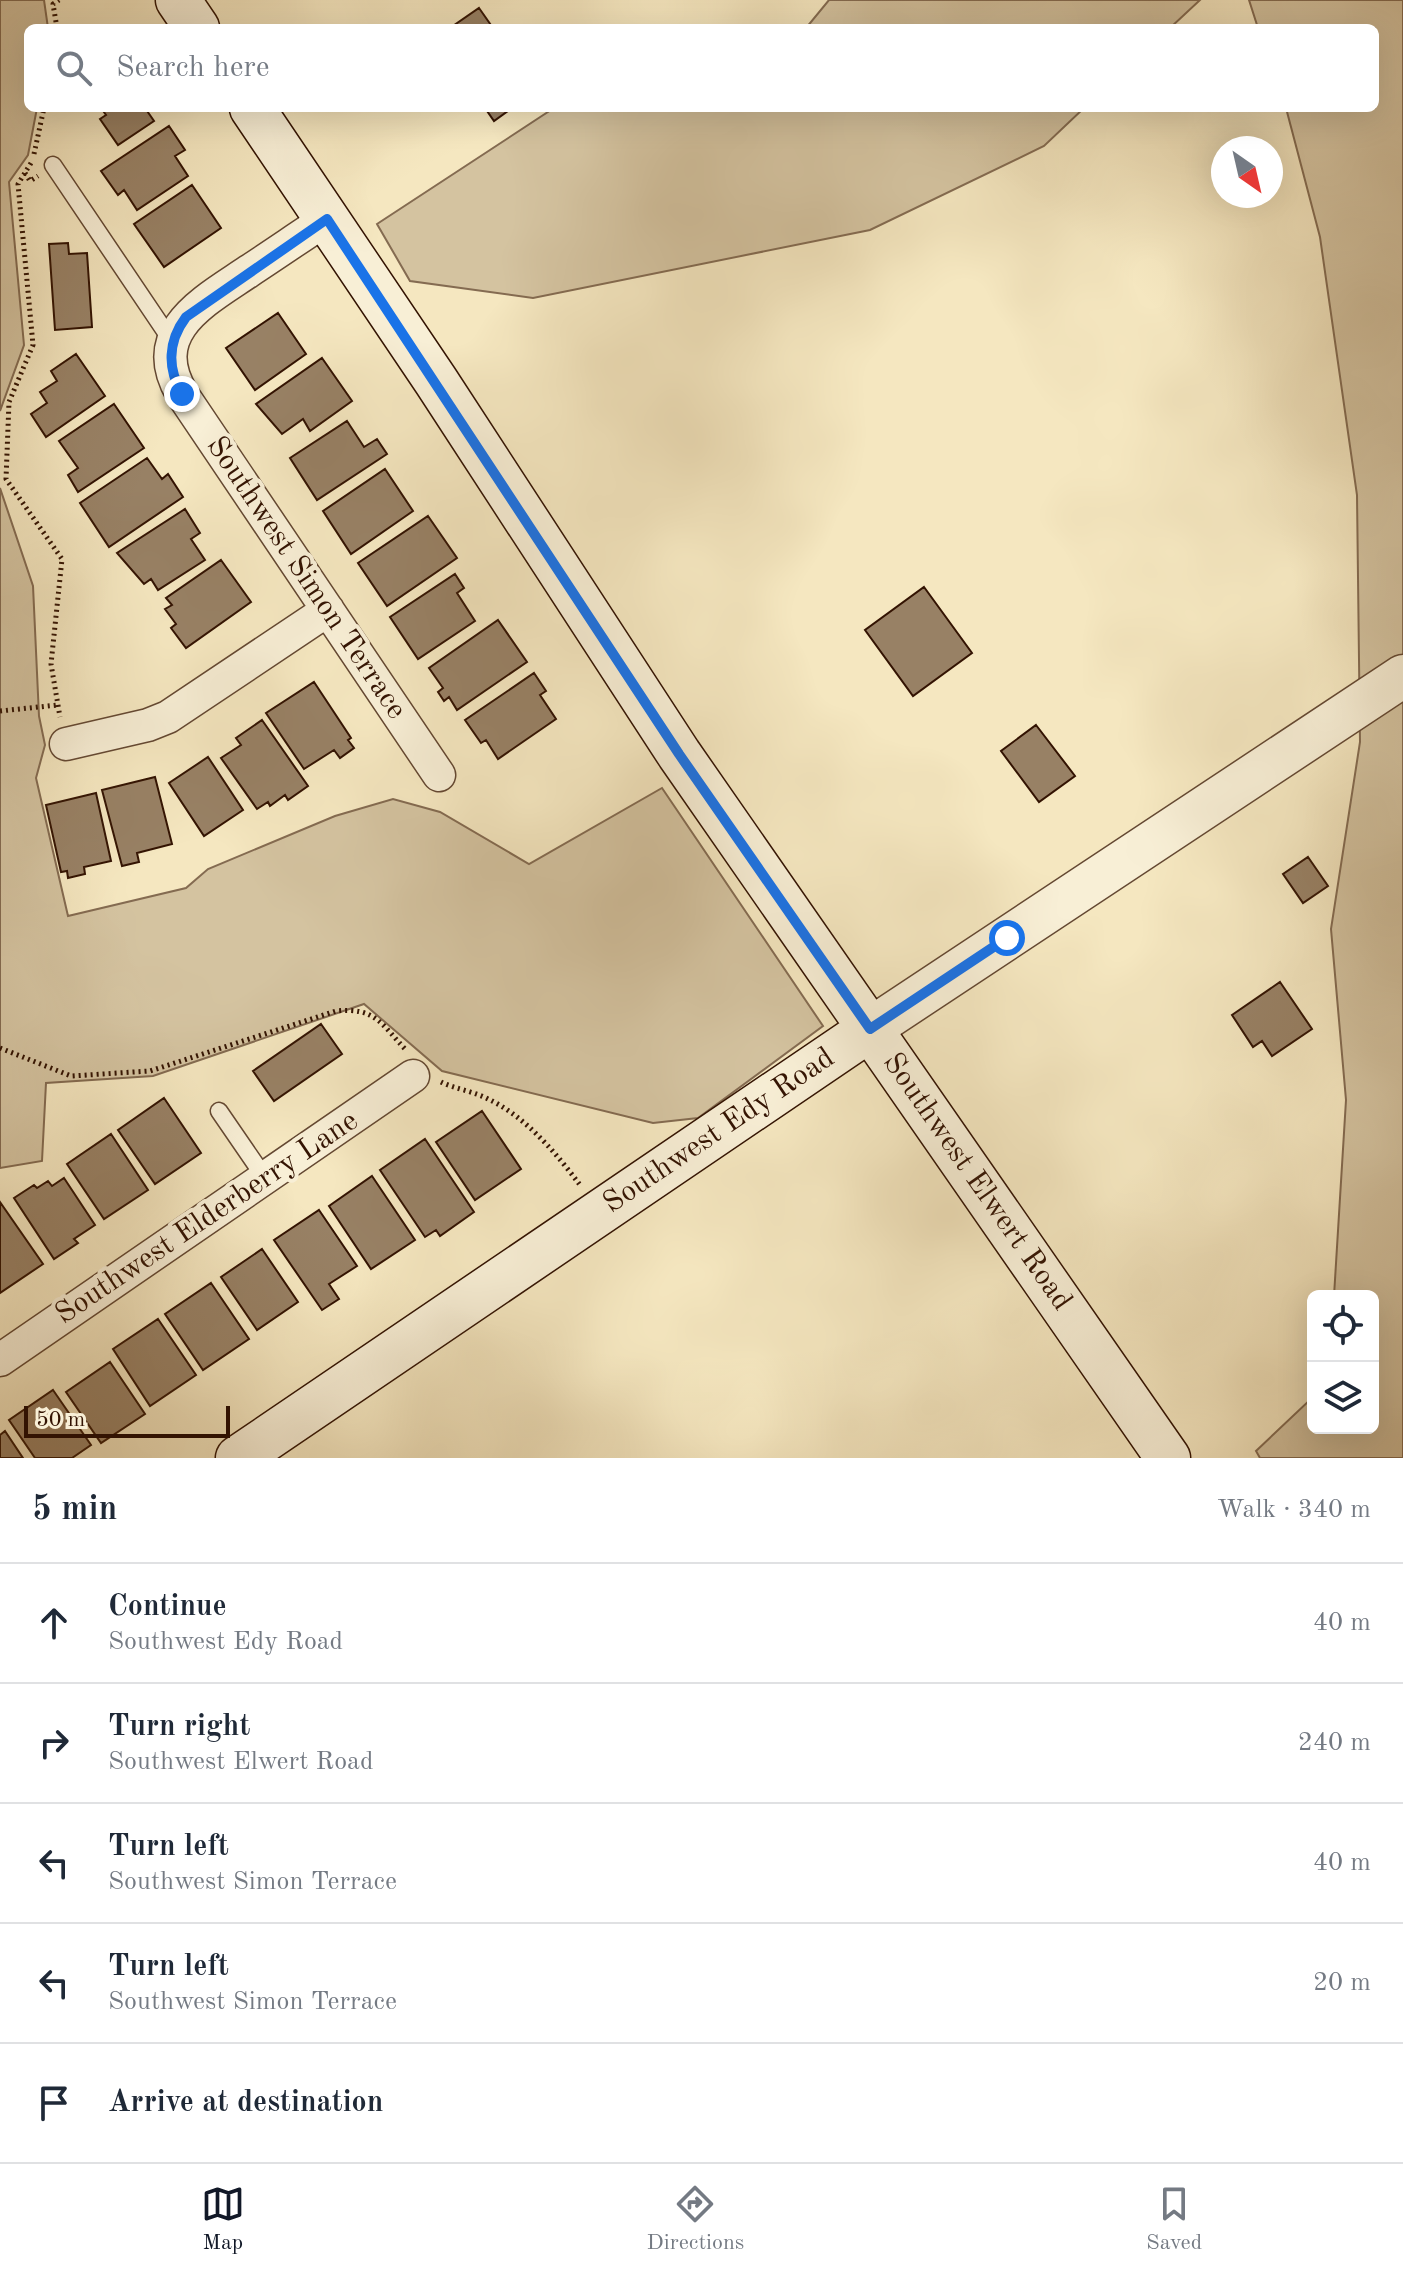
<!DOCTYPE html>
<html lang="en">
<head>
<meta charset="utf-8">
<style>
	body { margin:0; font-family:"Old Standard TT",serif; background:#f2f2f3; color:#1f2937 }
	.controls { position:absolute; right:24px; bottom:24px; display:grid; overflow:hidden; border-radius:12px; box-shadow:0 8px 32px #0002 }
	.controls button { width:72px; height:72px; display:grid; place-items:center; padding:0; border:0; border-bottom:2px solid #e0e1e3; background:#fff; color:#1f2937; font:40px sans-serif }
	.compass { position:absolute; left:1211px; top:136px; width:72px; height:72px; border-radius:50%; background:#fff; box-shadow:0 8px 32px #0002; rotate:146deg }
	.scale { position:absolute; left:24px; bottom:20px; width:206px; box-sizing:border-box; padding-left:8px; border:4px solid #331302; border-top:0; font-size:22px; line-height:28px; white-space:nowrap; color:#331302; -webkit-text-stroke:6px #f8efd6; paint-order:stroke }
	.stop { position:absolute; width:24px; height:24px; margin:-18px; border:6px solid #1a73e8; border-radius:50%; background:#fff }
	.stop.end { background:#1a73e8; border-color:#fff; box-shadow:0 2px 8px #0008 }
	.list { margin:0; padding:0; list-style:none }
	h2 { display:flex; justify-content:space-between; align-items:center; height:104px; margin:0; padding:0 32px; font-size:34px }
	h2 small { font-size:26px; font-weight:400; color:#747a83 }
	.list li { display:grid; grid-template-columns:52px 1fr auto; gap:24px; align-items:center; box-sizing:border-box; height:120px; padding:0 32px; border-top:2px solid #e0e1e3 }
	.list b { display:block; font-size:30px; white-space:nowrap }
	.list p { margin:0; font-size:26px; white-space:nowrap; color:#747a83 }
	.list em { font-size:26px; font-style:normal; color:#747a83 }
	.icon { flex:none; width:44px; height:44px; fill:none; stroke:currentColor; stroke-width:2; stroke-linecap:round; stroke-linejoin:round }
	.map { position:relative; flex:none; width:1403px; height:1458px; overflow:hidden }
	.search { position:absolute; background:#fff; box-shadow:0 8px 32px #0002; left:24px; right:24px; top:24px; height:88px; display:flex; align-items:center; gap:20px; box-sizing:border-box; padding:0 28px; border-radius:12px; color:#747a83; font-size:30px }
	.sheet { height:704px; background:#fff }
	nav { display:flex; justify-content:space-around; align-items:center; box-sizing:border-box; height:112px; border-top:2px solid #e0e1e3; background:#fff; font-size:22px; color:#747a83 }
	nav a { display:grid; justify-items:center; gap:4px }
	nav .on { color:#111827 }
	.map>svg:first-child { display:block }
</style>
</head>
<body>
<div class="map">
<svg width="1403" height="1458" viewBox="0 0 1403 1458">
	<rect width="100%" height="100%" fill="#f5e7c0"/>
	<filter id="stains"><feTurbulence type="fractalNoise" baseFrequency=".0025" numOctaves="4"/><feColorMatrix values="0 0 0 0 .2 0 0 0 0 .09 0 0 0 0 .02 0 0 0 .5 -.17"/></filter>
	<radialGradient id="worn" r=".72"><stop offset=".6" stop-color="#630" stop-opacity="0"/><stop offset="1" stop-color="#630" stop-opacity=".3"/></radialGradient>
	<path fill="#d4c3a0" stroke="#846b51" stroke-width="2" d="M0,0H44L48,28H28V108H37L28,155L9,182L24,345L0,411Z
		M829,0H1200L1170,28H806Z
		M1249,0H1403V1458H1260L1256,1451L1313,1397V1428H1373V1296H1334L1346,1100L1331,929L1360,742L1357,495L1320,237L1286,108H1375V28H1258Z
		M554,108H1084L1044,146L870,230L533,298L410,281L377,224Z
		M0,488L33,586L39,716L45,745L36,778L68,916L186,888L208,869L335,816L393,799L440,812L529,864L662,788L823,1026L698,1118L653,1123L442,1071L364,1004L153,1076L46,1083L42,1161L0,1168Z"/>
	<path fill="#988165" stroke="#331302" stroke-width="2" d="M479,8L493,28H450Z
		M101,108H145L154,121L118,145L100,119L106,115Z
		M485,108H512L494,121Z
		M169,126L185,150L175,156L188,176L137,210L124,190L118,195L101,171Z
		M192,185L221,228L164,267L134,224Z
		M68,243L69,254L87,253L92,327L55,330L49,244Z
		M278,313L306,354L255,390L226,348Z
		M76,354L105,396L46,437L31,414L47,403L40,392L57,381L51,371Z
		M322,358L352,401L310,431L303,419L282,434L256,404Z
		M114,404L144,448L78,492L68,475L78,468L59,441Z
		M347,421L364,447L377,439L387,454L317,500L290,458Z
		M147,458L162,479L168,474L183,497L109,547L80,503Z
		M385,469L413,511L351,554L323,511Z
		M185,509L200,533L191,539L205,560L158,590L151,579L144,584L117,553Z
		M428,516L457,558L387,606L358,563Z
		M221,560L251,602L186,648L171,628L176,624L165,609L172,605L166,598Z
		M455,574L464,588L457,593L475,621L418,659L390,617Z
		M924,587L972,653L913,696L865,630Z
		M498,620L527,662L457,710L449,697L444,701L438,692L443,688L429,668Z
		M534,673L546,691L540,695L556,719L498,759L486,740L481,743L465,720Z
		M314,682L351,738L348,740L354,748L340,758L334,750L304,769L266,713Z
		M262,720L308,786L288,800L285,795L270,806L268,802L257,809L221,758L241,745L236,738Z
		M1036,725L1075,776L1039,802L1001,751Z
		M208,757L243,810L204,836L169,783Z
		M155,777L172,844L137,853L139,862L122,866L102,790Z
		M96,793L111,861L84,867L85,874L68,878L67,871L61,872L46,805Z
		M1308,857L1328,886L1303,903L1283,874Z
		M1280,982L1312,1029L1272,1056L1262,1041L1253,1047L1232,1015Z
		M321,1024L342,1054L274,1101L253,1071Z
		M164,1098L201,1153L155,1184L118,1130Z
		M482,1111L521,1169L475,1200L436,1142Z
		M111,1134L148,1190L104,1219L67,1164Z
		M425,1139L474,1212L440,1236L436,1230L425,1237L380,1170Z
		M372,1176L415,1240L371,1269L329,1206Z
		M64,1178L95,1225L74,1239L78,1243L54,1259L14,1198L34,1185L37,1188L48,1181L52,1186Z
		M0,1202L43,1264L0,1293Z
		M319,1210L357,1266L329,1284L339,1299L322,1310L274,1240Z
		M262,1249L298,1302L257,1330L221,1277Z
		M211,1283L249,1339L203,1370L165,1314Z
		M158,1319L196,1375L150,1406L113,1349Z
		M110,1362L145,1414L101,1443L66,1392Z
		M53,1390L91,1445L72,1458H35L9,1420Z
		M5,1431L23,1458H0V1435Z"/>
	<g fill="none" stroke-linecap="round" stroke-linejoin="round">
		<g stroke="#644832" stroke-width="19">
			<path id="service" d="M53,165L173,343
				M219,1111L265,1178"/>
		</g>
		<g stroke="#644832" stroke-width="35">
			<path id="minor" d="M327,219C301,236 275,254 249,271C205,301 145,331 182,394L439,775
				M66,744L148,725L168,717L328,610
				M0,1360L413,1076"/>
		</g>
		<g stroke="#644832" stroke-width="45">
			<path id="tertiary" d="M870,1029L1403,676"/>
		</g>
		<g stroke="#331302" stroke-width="47">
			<path id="secondary" d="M178,0L197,28
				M252,108L436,381L679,754L1168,1458
				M238,1458L870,1029"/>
		</g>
		<path stroke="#331302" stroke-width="5" stroke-dasharray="2 4" stroke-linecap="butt" d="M57,28L53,4L59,0
			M34,154L44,108
			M31,163L18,184L33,345L9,402L6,479L62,559L51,664L60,717
			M25,173L30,181L38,176
			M0,711L58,705
			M0,1048L71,1076L150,1071L336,1011C376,1007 381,1024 407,1051
			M441,1082C455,1089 473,1091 488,1099C525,1116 556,1153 580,1185"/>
		<use href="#service" stroke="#f8efd6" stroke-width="16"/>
		<use href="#minor" stroke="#f8efd6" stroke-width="32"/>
		<use href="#tertiary" stroke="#f8efd6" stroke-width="42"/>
		<use href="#secondary" stroke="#f8efd6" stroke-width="44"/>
	</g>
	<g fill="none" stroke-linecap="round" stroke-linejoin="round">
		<path stroke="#1a73e8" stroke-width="10" d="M182,394C167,368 168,341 186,317L327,219L679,754L870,1029L1007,938"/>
	</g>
	<g text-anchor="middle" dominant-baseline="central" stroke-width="8" stroke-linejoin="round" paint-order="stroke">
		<g font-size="30" fill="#331302" stroke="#f8efd6">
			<text transform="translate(306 578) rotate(56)">Southwest Simon Terrace</text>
			<text transform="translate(719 1131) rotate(-34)">Southwest Edy Road</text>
			<text transform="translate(977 1182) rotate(55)">Southwest Elwert Road</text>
			<text transform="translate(207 1218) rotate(-34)">Southwest Elderberry Lane</text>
		</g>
	</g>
	<rect width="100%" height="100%" filter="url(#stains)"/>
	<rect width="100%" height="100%" fill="url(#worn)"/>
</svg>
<div class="controls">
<button><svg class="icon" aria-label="locate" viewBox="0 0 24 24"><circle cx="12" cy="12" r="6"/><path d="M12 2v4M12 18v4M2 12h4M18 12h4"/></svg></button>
<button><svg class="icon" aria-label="layers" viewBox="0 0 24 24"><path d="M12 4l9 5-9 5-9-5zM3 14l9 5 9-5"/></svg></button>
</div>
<svg class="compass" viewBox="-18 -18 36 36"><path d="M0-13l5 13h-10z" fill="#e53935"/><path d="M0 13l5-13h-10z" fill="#747a83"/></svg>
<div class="scale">50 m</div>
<div class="stop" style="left:1007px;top:938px"></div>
<div class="stop end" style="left:182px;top:394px"></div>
<div class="search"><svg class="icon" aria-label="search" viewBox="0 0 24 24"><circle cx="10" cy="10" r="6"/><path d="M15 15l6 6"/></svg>Search here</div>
</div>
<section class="sheet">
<h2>5 min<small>Walk · 340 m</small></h2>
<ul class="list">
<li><svg class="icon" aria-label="ahead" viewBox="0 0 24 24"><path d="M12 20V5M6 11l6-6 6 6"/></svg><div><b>Continue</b><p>Southwest Edy Road</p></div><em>40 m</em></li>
<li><svg class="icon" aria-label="right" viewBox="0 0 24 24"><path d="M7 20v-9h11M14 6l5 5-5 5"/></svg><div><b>Turn right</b><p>Southwest Elwert Road</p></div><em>240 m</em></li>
<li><svg class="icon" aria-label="left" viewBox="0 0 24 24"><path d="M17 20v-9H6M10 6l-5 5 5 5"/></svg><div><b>Turn left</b><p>Southwest Simon Terrace</p></div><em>40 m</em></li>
<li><svg class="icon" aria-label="left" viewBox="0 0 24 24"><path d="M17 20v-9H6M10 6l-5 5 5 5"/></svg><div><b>Turn left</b><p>Southwest Simon Terrace</p></div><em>20 m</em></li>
<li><svg class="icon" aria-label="arrive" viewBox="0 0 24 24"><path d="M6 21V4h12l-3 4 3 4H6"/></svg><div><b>Arrive at destination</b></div></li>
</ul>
</section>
<nav>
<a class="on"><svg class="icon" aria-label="map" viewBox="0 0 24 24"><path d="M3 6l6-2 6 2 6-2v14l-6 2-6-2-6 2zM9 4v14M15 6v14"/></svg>Map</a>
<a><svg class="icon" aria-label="directions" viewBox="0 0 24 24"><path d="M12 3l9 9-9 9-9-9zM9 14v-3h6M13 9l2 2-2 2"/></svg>Directions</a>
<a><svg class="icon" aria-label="saved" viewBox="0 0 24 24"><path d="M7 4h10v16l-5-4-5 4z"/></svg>Saved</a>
</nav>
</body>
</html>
